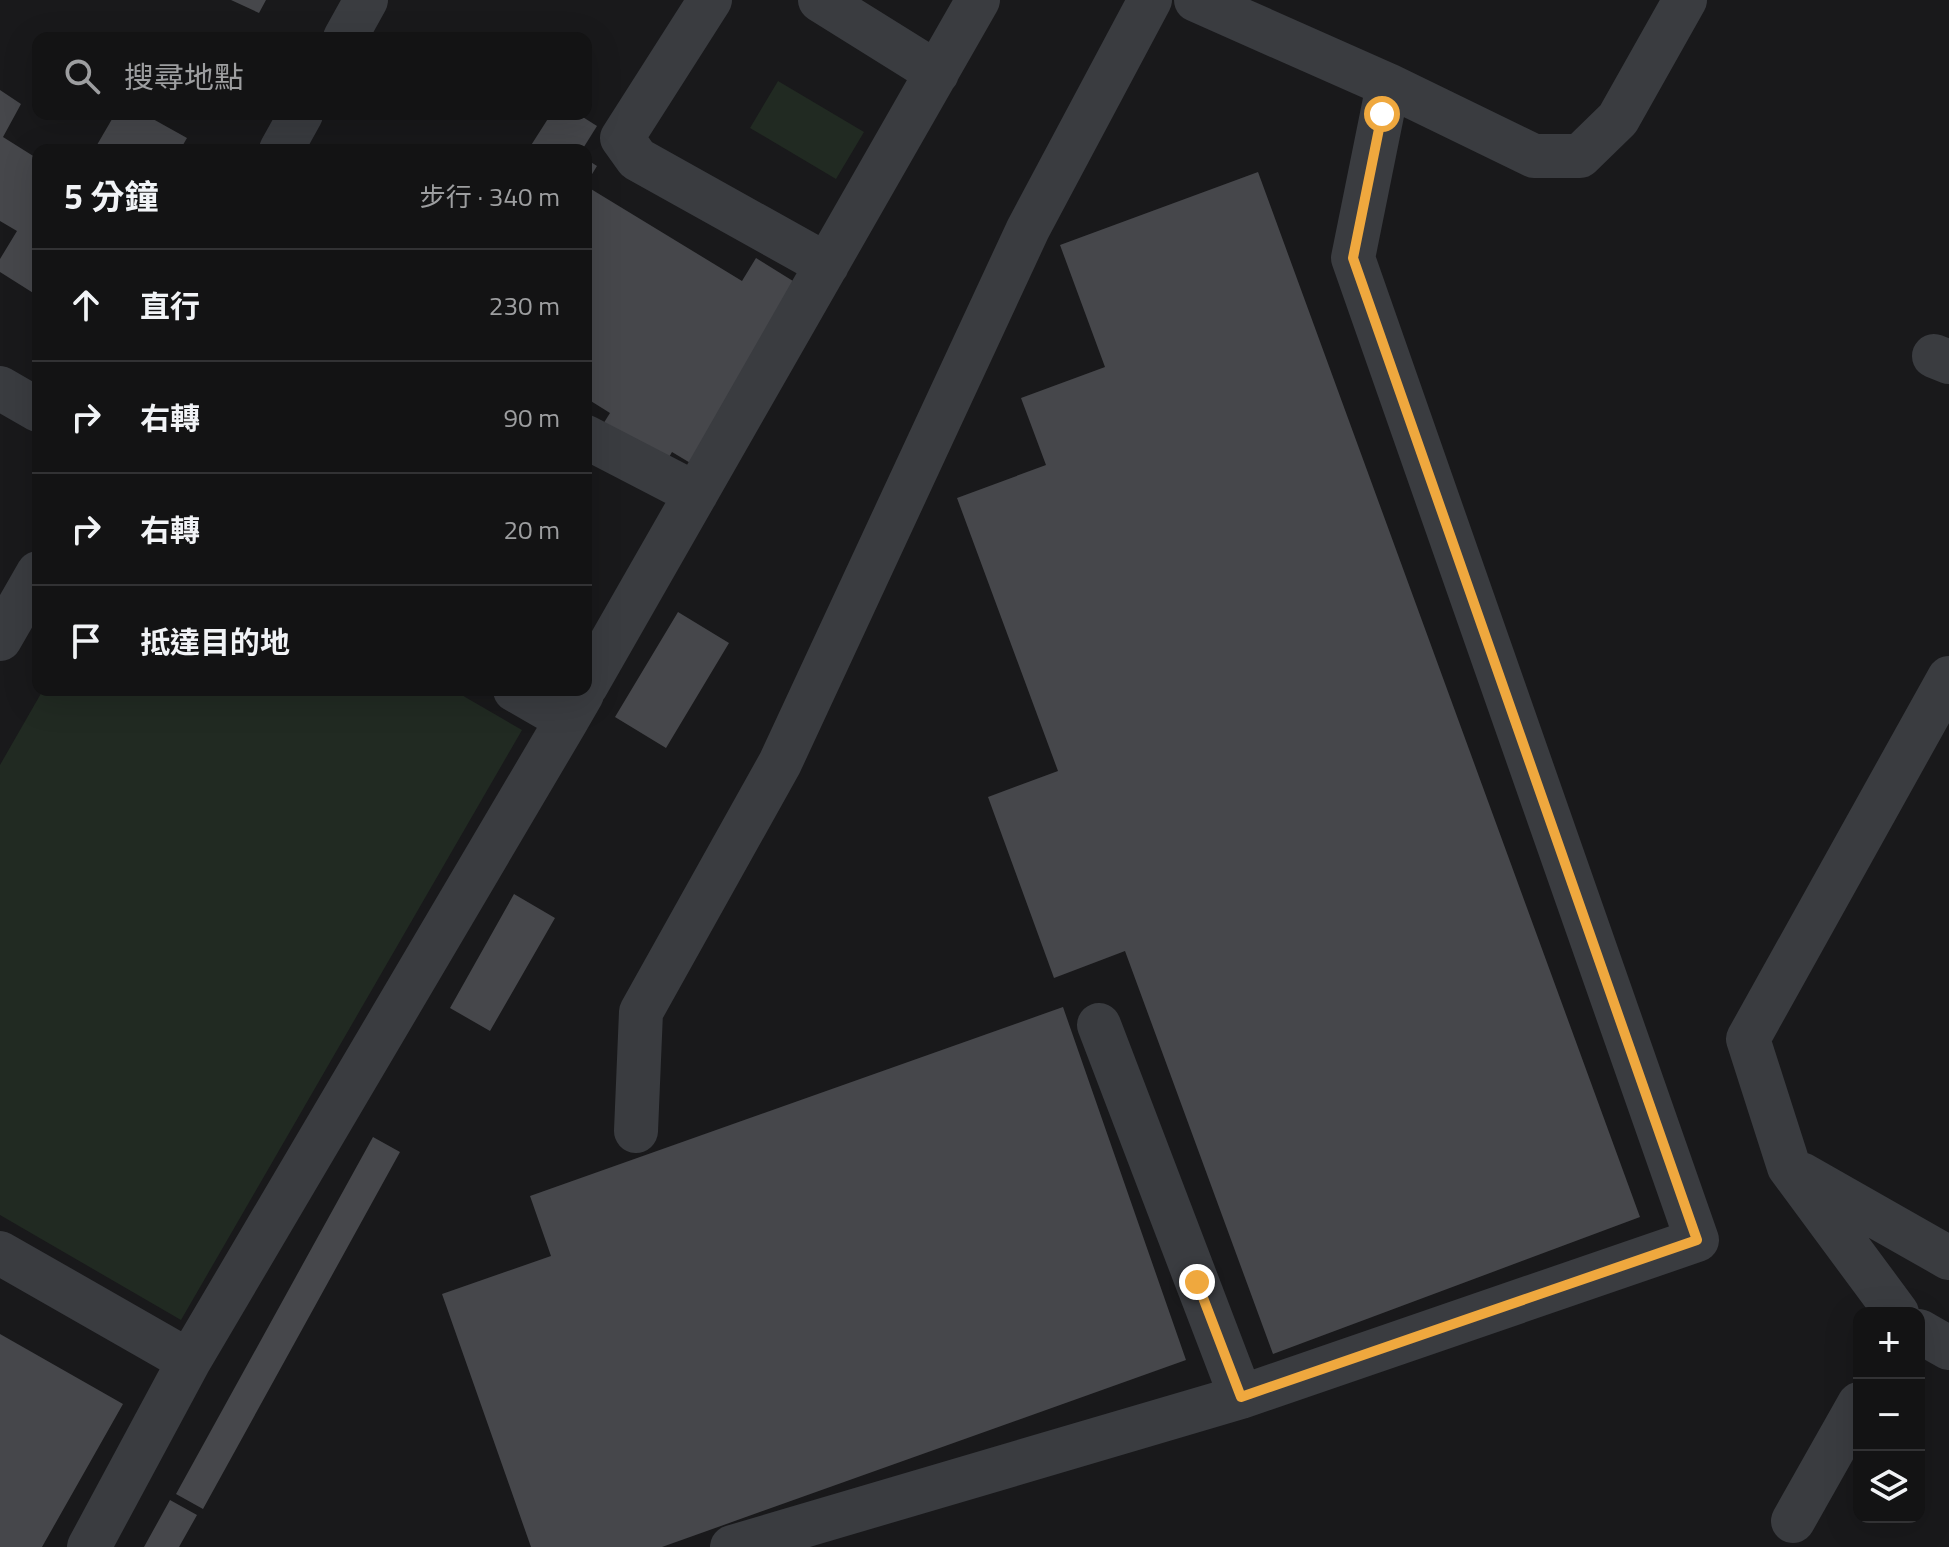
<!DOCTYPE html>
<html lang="zh-TW">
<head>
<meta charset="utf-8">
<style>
	body { margin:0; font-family:"Titillium Web","Noto Sans TC",sans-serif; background:#202022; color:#f1f3f6 }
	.controls { position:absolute; right:24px; bottom:24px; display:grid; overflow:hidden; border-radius:16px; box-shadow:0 8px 32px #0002 }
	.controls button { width:72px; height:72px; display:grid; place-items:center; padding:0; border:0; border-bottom:2px solid #323234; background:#131314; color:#f1f3f6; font:40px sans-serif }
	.stop { position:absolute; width:24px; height:24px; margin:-18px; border:6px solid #efa83e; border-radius:50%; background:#fff }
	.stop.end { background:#efa83e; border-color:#fff; box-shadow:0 2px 8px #0008 }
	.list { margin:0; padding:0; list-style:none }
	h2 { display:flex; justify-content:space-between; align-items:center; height:104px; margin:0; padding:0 32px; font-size:34px }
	h2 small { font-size:26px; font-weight:400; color:#9d9ea0 }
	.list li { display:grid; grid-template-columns:52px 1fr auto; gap:24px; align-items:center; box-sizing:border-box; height:112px; padding:0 32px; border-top:2px solid #323234 }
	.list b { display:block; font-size:30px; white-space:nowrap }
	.list em { font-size:26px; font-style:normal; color:#9d9ea0 }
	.icon { flex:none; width:44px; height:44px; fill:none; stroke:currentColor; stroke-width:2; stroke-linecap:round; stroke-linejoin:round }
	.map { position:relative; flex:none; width:1949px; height:1547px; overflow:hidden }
	.search { position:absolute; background:#131314; box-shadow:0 8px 32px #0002; left:32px; top:32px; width:560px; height:88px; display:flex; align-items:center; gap:20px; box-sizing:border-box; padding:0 28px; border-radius:16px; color:#9d9ea0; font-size:30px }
	.panel { position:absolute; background:#131314; box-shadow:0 8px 32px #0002; left:32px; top:144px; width:560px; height:552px; border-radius:16px }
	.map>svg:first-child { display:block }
</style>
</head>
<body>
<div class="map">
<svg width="1949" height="1547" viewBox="0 0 1949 1547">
	<rect width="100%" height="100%" fill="#19191b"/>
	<path fill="#212a22" d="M778,81L864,132L836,179L750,128Z
		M43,690H453L522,730L181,1320L0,1215V765Z"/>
	<path fill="#46474b" d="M231,0H266L259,13Z
		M0,90L21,104L3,137L38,159V296L0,272V259L17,231L0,221Z
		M115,114H144L187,138L180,150H94Z
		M551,114H578L597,126L582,150H528Z
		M586,159L597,166L586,184Z
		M1258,172L1640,1217L1273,1354L1125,951L1054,978L988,797L1058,771L957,498L1046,465L1021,398L1105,367L1060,245Z
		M586,186L742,281L756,258L801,286L692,464L672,452L663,468L600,429L610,413L586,398Z
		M678,612L729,643L666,748L615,717Z
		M514,894L555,918L490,1031L450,1008Z
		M1063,1007L1186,1360L662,1547H531L442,1294L551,1256L530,1196Z
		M373,1137L400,1152L203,1509L176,1494Z
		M0,1334L123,1404L42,1547H0Z
		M170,1500L197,1515L179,1547H144Z"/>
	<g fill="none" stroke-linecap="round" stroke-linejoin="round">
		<path stroke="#3a3c40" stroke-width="44" d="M710,0L622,138L637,159L827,265
			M820,0L937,73
			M1196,0L1388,85L1534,156H1580L1618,119L1685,0
			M345,38L366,0
			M281,150L301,114
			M1934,356L1949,362
			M0,388L38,410
			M586,437L696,494
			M0,639L38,573
			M586,686L978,0
			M515,690L567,720L582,694
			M1099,1025L1241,1397
			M636,1131L641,1012L780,763L1028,229L1150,0
			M1801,1174L1949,1258
			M0,1253L189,1361
			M1897,1313L1789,1167L1748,1039L1949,678
			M1919,1331L1949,1348
			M1793,1521L1859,1404
			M89,1547L189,1361L567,720
			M732,1547L1241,1397L1697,1240L1353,258L1388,85"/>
	</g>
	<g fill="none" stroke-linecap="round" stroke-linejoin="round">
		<path stroke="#efa83e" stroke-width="10" d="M1197,1282L1241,1397L1697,1240L1353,258L1382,114"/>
	</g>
</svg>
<div class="controls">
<button>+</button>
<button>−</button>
<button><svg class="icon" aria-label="layers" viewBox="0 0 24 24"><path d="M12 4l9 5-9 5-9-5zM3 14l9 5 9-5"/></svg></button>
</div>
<div class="stop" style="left:1382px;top:114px"></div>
<div class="stop end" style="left:1197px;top:1282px"></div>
<div class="search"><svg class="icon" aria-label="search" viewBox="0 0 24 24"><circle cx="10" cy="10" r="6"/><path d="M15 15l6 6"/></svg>搜尋地點</div>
<section class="panel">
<h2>5 分鐘<small>步行 · 340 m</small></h2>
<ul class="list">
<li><svg class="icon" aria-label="ahead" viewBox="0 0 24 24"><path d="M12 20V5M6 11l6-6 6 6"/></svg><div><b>直行</b></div><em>230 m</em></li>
<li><svg class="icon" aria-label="right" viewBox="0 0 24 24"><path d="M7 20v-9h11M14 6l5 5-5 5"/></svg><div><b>右轉</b></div><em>90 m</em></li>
<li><svg class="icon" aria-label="right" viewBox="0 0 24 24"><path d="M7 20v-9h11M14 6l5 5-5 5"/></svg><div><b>右轉</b></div><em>20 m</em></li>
<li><svg class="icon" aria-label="arrive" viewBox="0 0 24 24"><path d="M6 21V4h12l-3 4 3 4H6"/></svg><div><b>抵達目的地</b></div></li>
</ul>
</section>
</div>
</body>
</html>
